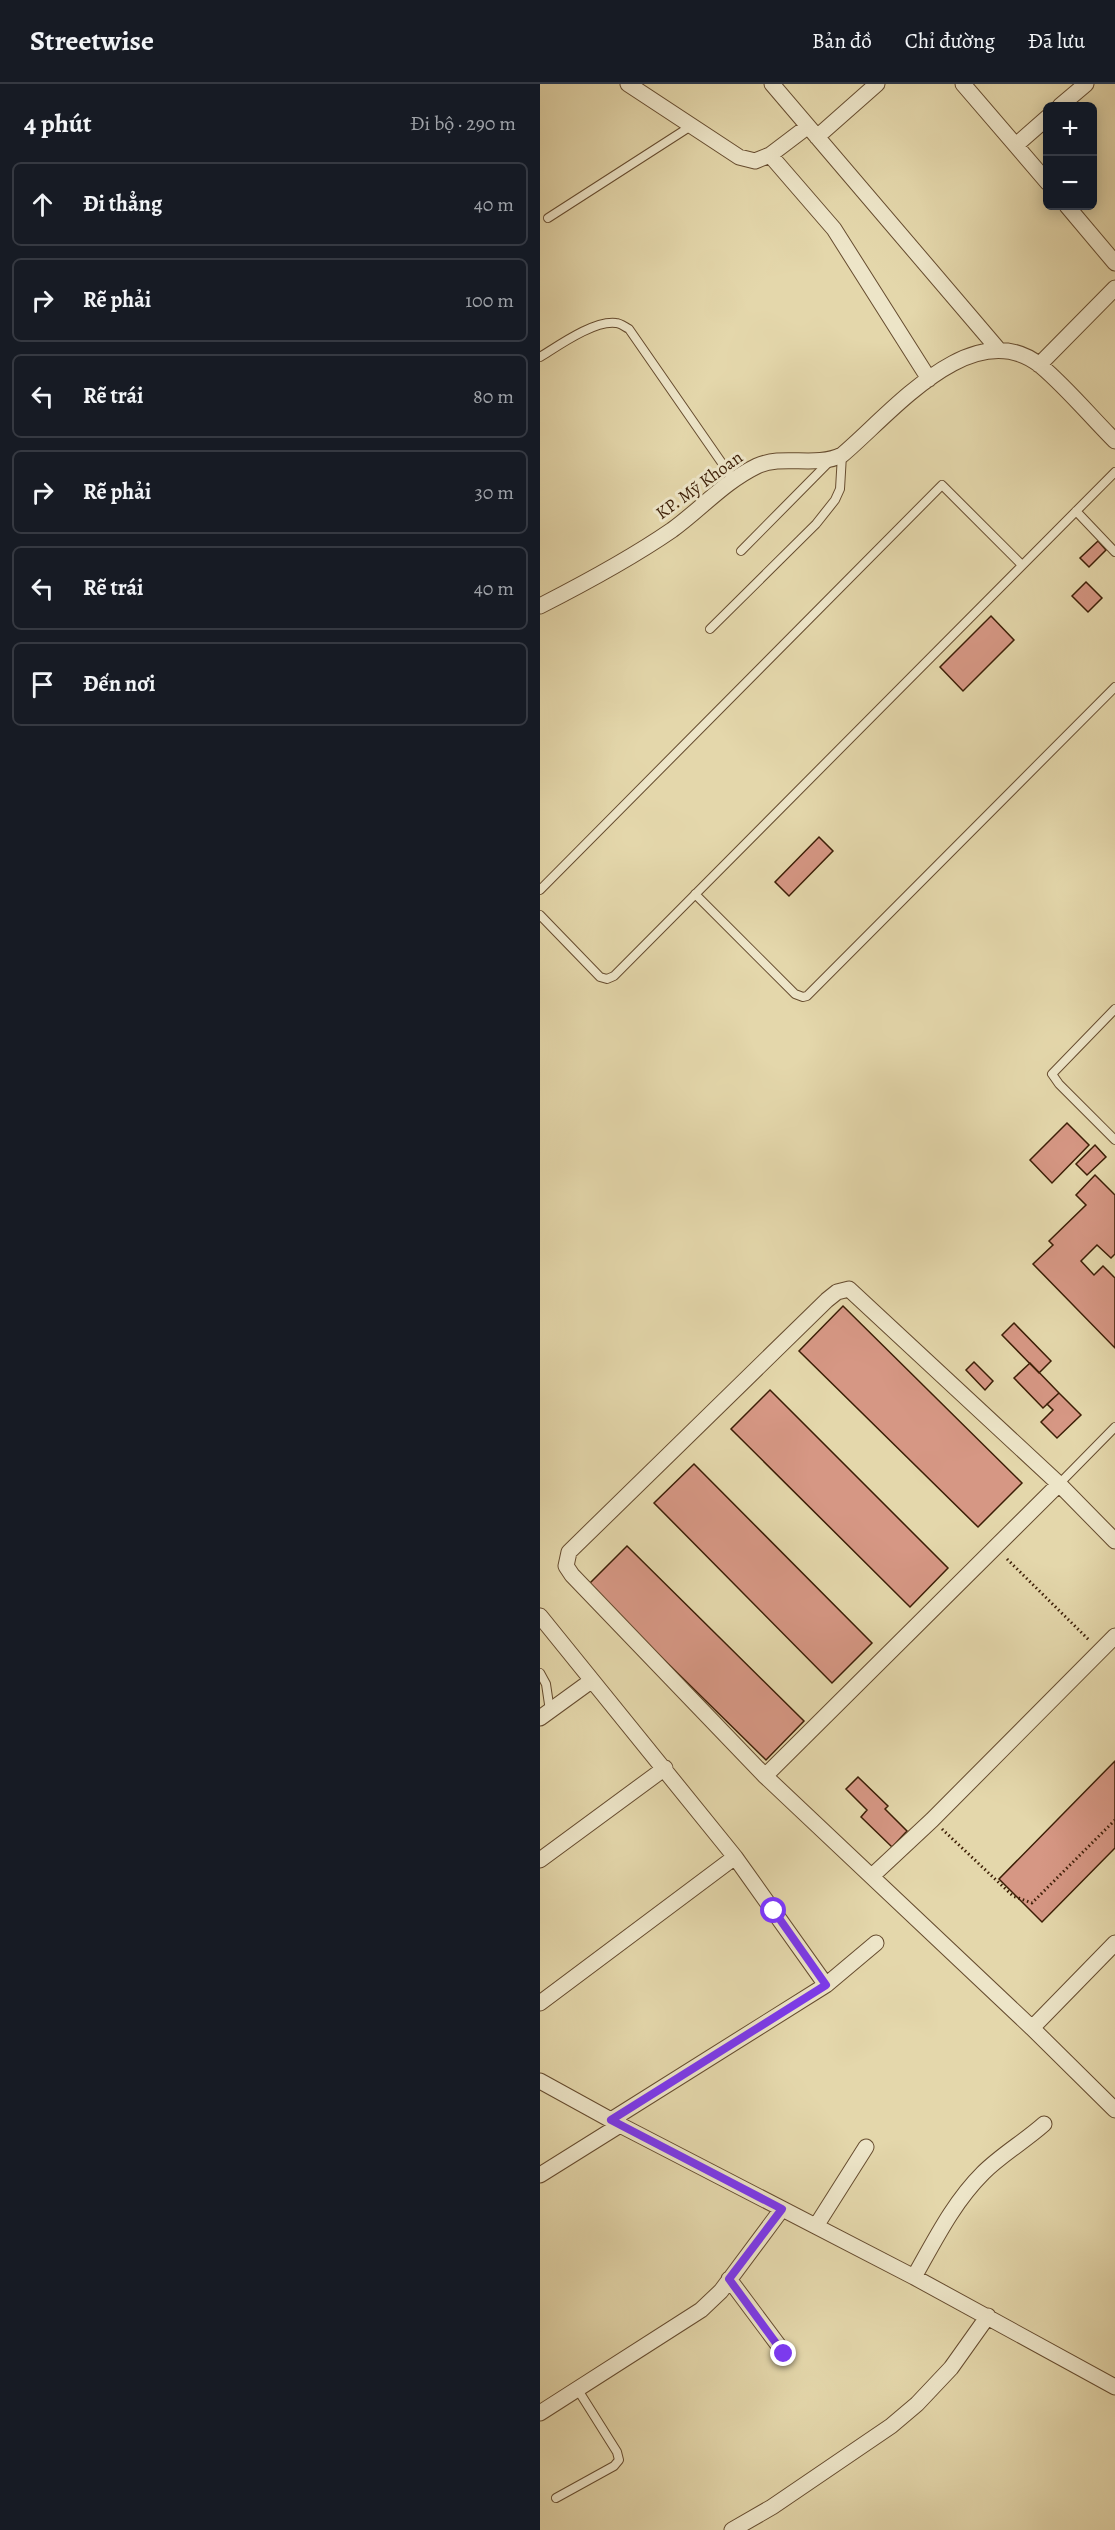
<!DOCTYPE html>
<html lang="vi">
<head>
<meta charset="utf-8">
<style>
	body { margin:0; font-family:Alegreya,serif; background:#242831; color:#f1f3f6 }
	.controls { position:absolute; right:18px; top:18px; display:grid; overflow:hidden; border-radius:9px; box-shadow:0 3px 15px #0003 }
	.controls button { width:54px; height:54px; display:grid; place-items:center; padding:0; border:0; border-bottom:2px solid #363941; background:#171b24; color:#f1f3f6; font:30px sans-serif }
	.stop { position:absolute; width:18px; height:18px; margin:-14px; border:4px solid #7c3aed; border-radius:50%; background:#fff }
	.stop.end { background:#7c3aed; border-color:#fff; box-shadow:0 2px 6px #0008 }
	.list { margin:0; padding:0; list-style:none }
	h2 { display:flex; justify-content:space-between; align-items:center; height:78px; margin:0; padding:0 24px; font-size:26px }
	h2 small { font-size:20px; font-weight:400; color:#9ea1a6 }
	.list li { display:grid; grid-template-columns:39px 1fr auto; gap:18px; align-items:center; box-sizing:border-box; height:84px; margin:0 12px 12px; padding:0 12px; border:2px solid #363941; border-radius:9px }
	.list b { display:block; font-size:22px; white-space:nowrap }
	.list em { font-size:20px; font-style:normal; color:#9ea1a6 }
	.icon { flex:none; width:33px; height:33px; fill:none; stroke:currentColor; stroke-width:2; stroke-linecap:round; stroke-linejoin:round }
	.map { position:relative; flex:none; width:575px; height:2446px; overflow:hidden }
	header { display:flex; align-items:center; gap:36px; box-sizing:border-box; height:84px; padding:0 30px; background:#171b24; border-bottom:2px solid #363941 }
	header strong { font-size:28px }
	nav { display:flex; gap:33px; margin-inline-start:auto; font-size:21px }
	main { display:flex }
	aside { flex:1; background:#171b24 }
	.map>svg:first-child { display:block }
</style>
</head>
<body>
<header>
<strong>Streetwise</strong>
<nav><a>Bản đồ</a><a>Chỉ đường</a><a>Đã lưu</a></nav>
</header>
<main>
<aside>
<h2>4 phút<small>Đi bộ · 290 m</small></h2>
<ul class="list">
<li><svg class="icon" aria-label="ahead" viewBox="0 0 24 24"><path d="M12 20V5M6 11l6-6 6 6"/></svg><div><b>Đi thẳng</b></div><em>40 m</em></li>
<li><svg class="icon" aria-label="right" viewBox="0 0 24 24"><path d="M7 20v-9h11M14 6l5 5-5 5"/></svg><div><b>Rẽ phải</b></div><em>100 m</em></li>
<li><svg class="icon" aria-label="left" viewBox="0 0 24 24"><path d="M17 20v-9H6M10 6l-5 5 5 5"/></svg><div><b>Rẽ trái</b></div><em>80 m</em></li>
<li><svg class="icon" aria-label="right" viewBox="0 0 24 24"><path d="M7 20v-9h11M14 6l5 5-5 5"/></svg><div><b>Rẽ phải</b></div><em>30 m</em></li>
<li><svg class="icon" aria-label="left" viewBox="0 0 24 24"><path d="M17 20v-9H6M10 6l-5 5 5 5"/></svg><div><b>Rẽ trái</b></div><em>40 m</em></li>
<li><svg class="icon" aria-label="arrive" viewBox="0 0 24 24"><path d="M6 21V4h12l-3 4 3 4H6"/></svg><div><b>Đến nơi</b></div></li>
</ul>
</aside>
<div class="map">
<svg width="575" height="2446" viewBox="0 0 575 2446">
	<rect width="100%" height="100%" fill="#e4d7ab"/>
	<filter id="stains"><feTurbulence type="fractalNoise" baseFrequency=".00333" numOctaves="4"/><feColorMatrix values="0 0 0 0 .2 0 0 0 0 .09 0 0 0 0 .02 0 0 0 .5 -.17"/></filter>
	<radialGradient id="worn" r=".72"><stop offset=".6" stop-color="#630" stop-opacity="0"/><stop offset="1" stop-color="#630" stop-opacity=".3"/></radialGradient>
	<path fill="#d69784" stroke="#3c1e06" stroke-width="1.5" d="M558,457L566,466L549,483L540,474Z
		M546,498L562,514L548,528L532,512Z
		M451,532L474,556L423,607L400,583Z
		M279,753L293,767L249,812L235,798Z
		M527,1039L549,1061L512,1099L490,1076Z
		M555,1061L566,1073L547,1091L536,1080Z
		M555,1091L575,1111V1170L571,1174L557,1161L541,1177L554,1191L563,1182L575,1194V1264L493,1180L513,1161L509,1157L546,1121L536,1111Z
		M303,1222L482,1399L438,1443L259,1267Z
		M474,1239L511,1277L499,1289L462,1251Z
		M434,1278L453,1297L445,1306L426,1286Z
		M490,1279L519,1309L503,1324L474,1294Z
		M230,1306L408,1484L370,1523L191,1345Z
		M519,1309L541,1331L517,1354L501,1338L513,1326L507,1320Z
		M154,1380L332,1559L292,1599L114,1419Z
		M87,1462L264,1637L226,1676L48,1501Z
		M575,1677V1764L502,1838L459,1795Z
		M318,1693L348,1722L345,1725L367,1747L352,1763L321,1733L327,1726L306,1705Z"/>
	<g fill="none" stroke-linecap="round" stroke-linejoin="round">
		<g stroke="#664c2f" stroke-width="10">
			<path id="lane" d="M8,134L151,42
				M0,273C18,262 54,236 76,239C80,239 85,243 89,245L193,395
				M536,427L575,468
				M201,467L290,377
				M170,545L276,440L295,416L300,405L302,371
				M0,806L402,401L482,481
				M155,810L255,910L263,913L267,912L575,603
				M0,831L60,893L67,895L74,892L575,388
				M575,925L512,990L519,1000L575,1056
				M519,1400L575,1343
				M0,1589L6,1600L10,1627
				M16,2414L74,2382L79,2376L77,2368L38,2306"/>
		</g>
		<g stroke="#664c2f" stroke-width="17">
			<path id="street" d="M88,0L199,73L215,77L230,71L267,43
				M232,0L458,265
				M423,0L508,99
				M520,22L546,0
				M277,53L337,0
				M476,61L508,33
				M230,71L294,145L389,295
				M527,122L575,179
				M499,281L575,204
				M0,522C45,499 90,475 132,446C161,425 184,398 217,382C243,370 275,384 302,371C350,331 433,227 501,282C527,304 551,333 575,357
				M575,1457L519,1400L309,1205L297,1208L287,1216L29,1468L26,1482L32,1491L225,1692L492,1944L575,2026
				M0,1532L195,1773L286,1901
				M0,1634L51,1597
				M225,1692L519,1400
				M0,1776L125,1684
				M332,1792L392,1736L575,1552
				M0,1919L195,1773
				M492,1944L575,1859
				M0,1997L80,2041L374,2193L575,2303
				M71,2036L286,1901L336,1859
				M0,2091L80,2041
				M276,2142L326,2063
				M374,2193C395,2156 413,2119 443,2089C461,2071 485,2057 504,2040
				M189,2195L245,2270
				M0,2329L161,2226L181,2207L242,2125
				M192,2446L232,2423L351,2342L377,2320L411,2284L448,2232"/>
		</g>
		<path stroke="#3c1e06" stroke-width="3" stroke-dasharray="1.5 3" stroke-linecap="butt" d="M467,1475L550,1557
			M402,1745L473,1812L492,1819L575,1736"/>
		<use href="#lane" stroke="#ede5c8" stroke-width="8"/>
		<use href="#street" stroke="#ede5c8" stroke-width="15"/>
	</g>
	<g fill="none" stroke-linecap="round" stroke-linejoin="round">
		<path stroke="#7c3aed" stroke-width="8" d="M234,1827L286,1901L71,2036L242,2125L189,2195L244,2270"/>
	</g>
	<g text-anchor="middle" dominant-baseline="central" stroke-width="6" stroke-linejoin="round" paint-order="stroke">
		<g font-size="18" fill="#3c1e06" stroke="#ede5c8">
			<text transform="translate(159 401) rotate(-36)">KP. Mỹ Khoan</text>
		</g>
	</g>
	<rect width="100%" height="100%" filter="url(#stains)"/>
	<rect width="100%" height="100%" fill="url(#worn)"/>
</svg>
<div class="controls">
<button>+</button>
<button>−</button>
</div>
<div class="stop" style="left:234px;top:1827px"></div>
<div class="stop end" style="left:244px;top:2270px"></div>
</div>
</main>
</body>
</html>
